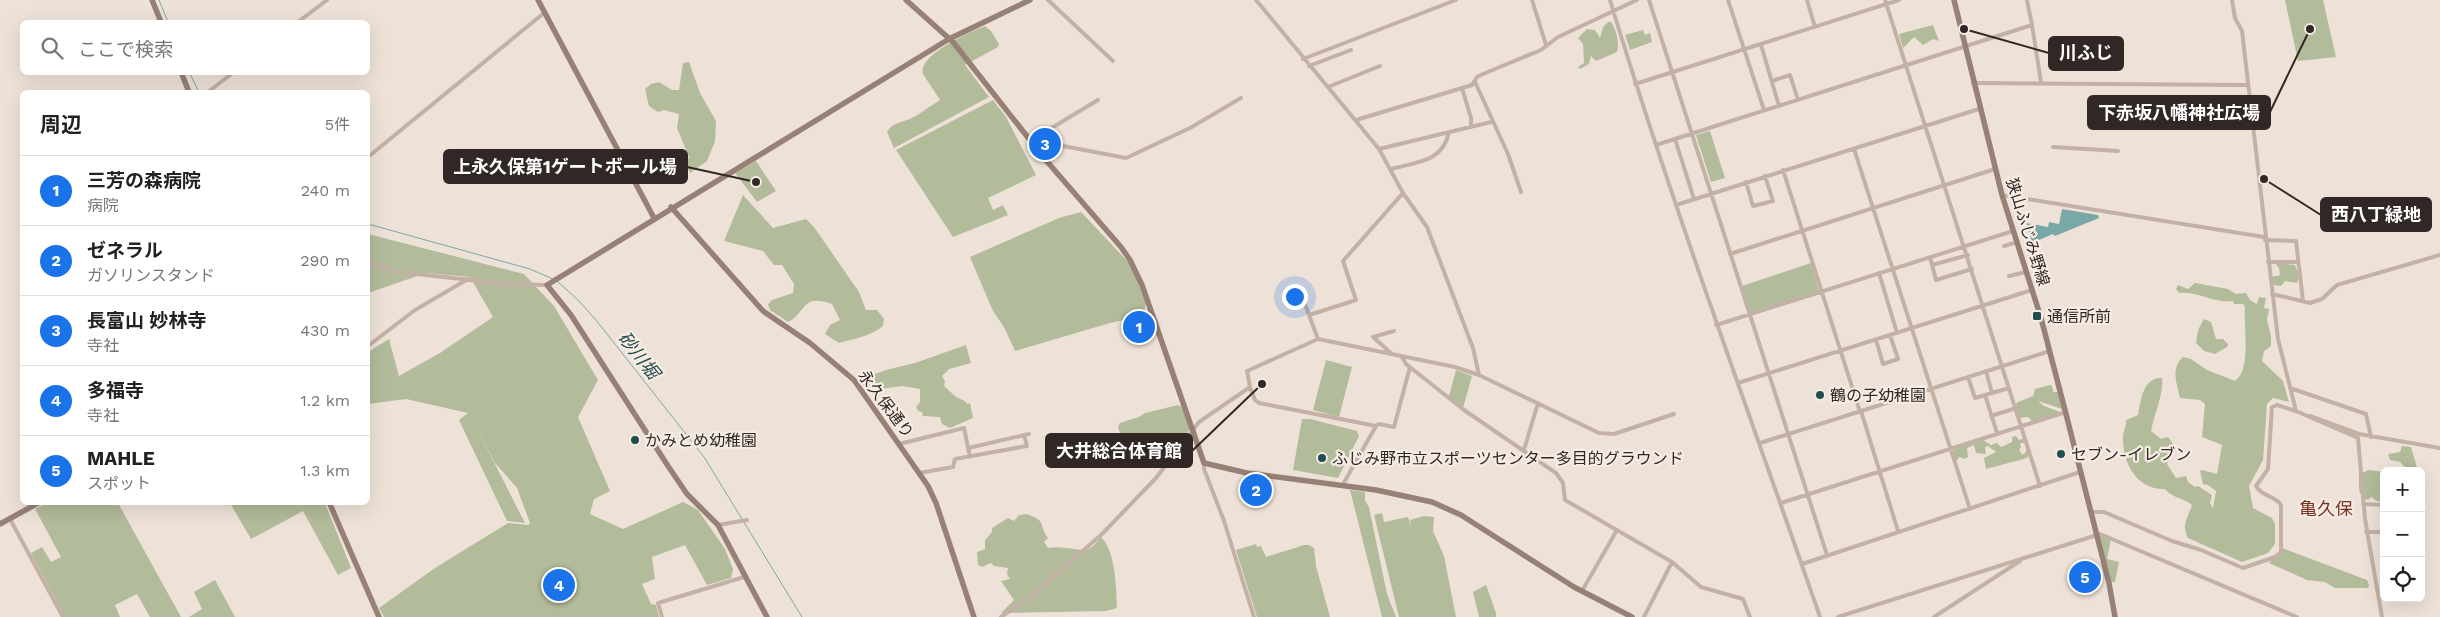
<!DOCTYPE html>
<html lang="ja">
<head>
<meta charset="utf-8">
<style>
	body { margin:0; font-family:"Work Sans","Noto Sans JP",sans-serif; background:#f2f2f2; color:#222 }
	.controls { position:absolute; right:15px; bottom:15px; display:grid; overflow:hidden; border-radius:8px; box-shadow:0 5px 20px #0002 }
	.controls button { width:45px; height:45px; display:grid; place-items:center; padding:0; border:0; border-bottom:1px solid #e0e0e0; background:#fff; color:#222; font:25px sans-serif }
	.you { position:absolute; left:1294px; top:296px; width:18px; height:18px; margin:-12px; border:4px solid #fff; border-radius:50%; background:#1a73e8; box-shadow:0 0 0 8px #1a73e833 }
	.badge { display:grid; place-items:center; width:32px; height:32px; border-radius:50%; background:#1a73e8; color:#fff; font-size:16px; font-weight:700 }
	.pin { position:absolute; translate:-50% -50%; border:2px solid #fff; box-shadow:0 1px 5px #0006 }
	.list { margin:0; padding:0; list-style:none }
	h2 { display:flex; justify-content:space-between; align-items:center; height:65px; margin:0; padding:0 20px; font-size:21px }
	h2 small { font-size:16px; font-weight:400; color:#767676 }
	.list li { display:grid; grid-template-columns:32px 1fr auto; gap:15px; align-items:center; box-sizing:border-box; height:70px; padding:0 20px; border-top:1px solid #e0e0e0 }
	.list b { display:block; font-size:19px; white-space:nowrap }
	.list p { margin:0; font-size:16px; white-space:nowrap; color:#767676 }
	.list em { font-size:16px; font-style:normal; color:#767676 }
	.icon { flex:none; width:28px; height:28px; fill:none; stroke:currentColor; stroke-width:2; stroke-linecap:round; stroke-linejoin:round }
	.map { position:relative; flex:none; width:2440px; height:617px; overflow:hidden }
	.search { position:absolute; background:#fff; box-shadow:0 5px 20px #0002; left:20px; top:20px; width:350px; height:55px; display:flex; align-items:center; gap:12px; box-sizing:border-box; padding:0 18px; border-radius:8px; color:#767676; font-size:19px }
	.panel { position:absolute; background:#fff; box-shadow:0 5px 20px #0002; left:20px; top:90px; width:350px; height:415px; border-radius:8px }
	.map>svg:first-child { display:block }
</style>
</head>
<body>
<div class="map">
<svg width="2440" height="617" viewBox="0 0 2440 617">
	<rect width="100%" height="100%" fill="#eee2d8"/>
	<path fill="#b2bb9a" d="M2285,0H2323L2336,57L2298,61Z
		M1608,22H1611C1616,29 1620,43 1617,52L1596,61L1591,56L1589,64L1580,69L1578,67L1584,63L1583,44L1578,38L1587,29L1595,30L1600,38L1603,27Z
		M1933,25L1939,41L1933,39L1923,45L1914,37L1903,48L1899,34Z
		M985,26L991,31L999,44L998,47L965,65L989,97L894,148L887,132C892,123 902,122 910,119C919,115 930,106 940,100L923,74C917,55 970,32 985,26Z
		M1643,30L1645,35L1650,33L1652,42L1630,50L1625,35Z
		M689,62L700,93L716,121L715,141L707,161L690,173L686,164L689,157L677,128L679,114L664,110L658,112L649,106L645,89L651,84L659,82L672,90H679L683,63Z
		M993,100L1006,117L1036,175L988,198L993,210L1003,205L1008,215L953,237L896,150Z
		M1710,131L1725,178L1711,182L1696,135Z
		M756,161L776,191L757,202L735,173Z
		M743,195L773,228L806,219L814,227L859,292L866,310H877L884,319L883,326C871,336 854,339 839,343L825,334L830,325L840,320L832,304C801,293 807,312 788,322L770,310L768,304L772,300L793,293L794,284L782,265H774L763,251L724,241Z
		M1081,212L1131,265L1146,303L1143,316L1110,323L1015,351L1005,329L992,309L970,257L1059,218Z
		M368,234L524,274L554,306L598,380L578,417L610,491L594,499L590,514L623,529L683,502L698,510L725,549L733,569L731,578L707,585L685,545L652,557L655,579L642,584L651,604L656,605L659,617H384L379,608L435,568L508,523L528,525L530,523L517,488L495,463L474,423L525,523L507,521L459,420L468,413L406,399L368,404V352L389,339L399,376L440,353L493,317L470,277L426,273L368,293Z
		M1811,263L1819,291L1751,313L1742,286Z
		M2279,263L2295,265L2299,276L2297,283L2285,281L2281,286L2274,285L2272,277L2280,275L2279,268L2276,264Z
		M2195,283L2228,289L2236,294L2246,293L2250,300L2257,304L2259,297L2266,298L2264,308L2269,309L2267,320L2271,336V346L2264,351L2262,361L2283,381L2289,402L2273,398L2267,404L2263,460L2249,486L2253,508L2272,518L2275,524V544L2268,553L2242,562L2188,538C2181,526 2188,517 2192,505C2184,498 2172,498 2165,489C2138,490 2123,465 2123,439C2122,432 2127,427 2126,420L2138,415C2141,400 2143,377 2162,378C2164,393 2154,415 2151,431L2161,439L2168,437L2176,448L2167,464L2176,478L2186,476L2188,482L2195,487L2198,486L2212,495L2210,503L2213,508L2216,491L2208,485L2203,484L2200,471L2202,470L2217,474L2222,445L2202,437L2205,404L2200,400L2180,398C2177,383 2170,369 2183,357L2191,359L2207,370L2235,381C2252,369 2243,327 2245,307L2243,304H2234L2233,301C2215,304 2198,291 2179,293L2176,289L2178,285L2188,289Z
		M2204,319L2211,322L2216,339H2223L2228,344L2227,347L2215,354L2204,351L2196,343L2198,330Z
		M966,345L971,363L949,369L942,376L945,381L944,386L956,397L965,401L967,404L970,403L973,418L950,428L942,424L940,417L923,416L922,412L918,411L916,407L920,402V389L902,386L880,389L874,396L859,380L886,370L915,363Z
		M1326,360L1352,367L1339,417L1313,410Z
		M1456,370L1472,376L1463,408L1449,396Z
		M2050,385L2052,386L2053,392H2058L2062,409L2038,401L2044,406L2060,412L2033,422L2028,417L2020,418L2016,403L2033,396L2035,389Z
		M1178,405L1182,407L1190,429L1174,452L1152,454L1151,450L1145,451L1140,456L1132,455L1126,441L1122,439L1118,427L1120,423L1139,417L1145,413Z
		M1302,419H1310L1357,431L1359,436L1338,478L1293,470Z
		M2016,436L2019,440L2024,438V443H2020L2021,448L2019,449L2022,455L2026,452V444L2029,455L2027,458L1986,469L1984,458L1996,452L1988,446L1985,447L1986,454L1976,453L1974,445L1967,448L1968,457L1965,459L1959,457L1956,462L1953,450L1983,440L1991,445L1997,443L2001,447L2012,442V437Z
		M2402,446L2411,447L2418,471H2409L2400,462L2390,460L2388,454L2400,452Z
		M2369,470L2384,472V502L2377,501L2371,497L2368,500C2357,497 2359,484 2359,474Z
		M1350,490L1365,492V501L1369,507L1387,594L1396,617H1382Z
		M47,503H118L181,617H150L137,594L115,605L120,617H65L31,553L42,547L51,562L61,557L35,509Z
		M230,503H325L351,568L338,575L303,511L251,539Z
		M1382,513L1384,522L1408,517L1411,527L1410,520L1424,516L1434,517L1433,531L1444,556L1456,617H1399L1374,515Z
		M1027,514C1048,522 1037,522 1048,538L1044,542L1048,548C1061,545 1082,552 1089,549C1093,547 1098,541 1101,537C1116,552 1116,588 1117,608L1106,611L1001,613L1014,600L1001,581L1010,579L1007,574L1008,568L994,566L991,563L982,567L978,565L977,552L985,549V540L992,532V528L1008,518L1014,521L1019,515Z
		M2100,536L2111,539L2107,559L2119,562L2115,582H2111Z
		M1256,544L1257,547L1261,546L1266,557L1304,545H1309L1314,548L1316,566L1330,617H1257L1236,550Z
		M2282,548L2367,580L2369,585L2368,588H2335L2325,582L2307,580L2269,563Z
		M215,580L235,617H189L202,609L194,592Z
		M1486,585L1496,613V617H1479L1473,592Z"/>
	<path fill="#7aa8a6" d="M2062,209L2098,215L2099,218L2055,236L2053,234L2032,243L2026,223L2048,227L2049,222L2059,224Z"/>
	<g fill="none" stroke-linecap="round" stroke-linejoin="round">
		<path stroke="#7aa8a6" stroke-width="1" d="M159,0L168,22
			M189,72L199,92
			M368,224L530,269L553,279
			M557,281L578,300L596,320L704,457L802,617"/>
		<path stroke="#c4b1a6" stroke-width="4" d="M1048,0L1113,61
			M1256,0L1379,149L1403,193L1427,227L1473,348L1479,375
			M1532,0L1546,45
			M1610,0C1673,208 1749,412 1820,617
			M1649,0L1827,555
			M1728,0L1764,110
			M1807,0L1815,27
			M1885,0L2040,486
			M2232,0L2235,18L2242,31L2278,339L2296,411L2358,438L2365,519L2382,617
			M298,22L327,0
			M2032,25L2041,82
			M1761,45L1779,106
			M1303,59L1456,0
			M1309,66L1351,50
			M1772,81L1790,75L1798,100
			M1475,82L1508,154L1521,192
			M1973,83L2248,85
			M1635,84L1899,0
			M1328,87L1380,66
			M1462,88L1471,118V127
			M208,92L234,72
			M1356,120L1472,85L1477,77L1483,74L1541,50L1558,37L1637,0
			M1675,139L1694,199
			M1030,141L1098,100
			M1656,145L2032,25L2027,0
			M2053,147L2118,151
			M1379,149L1491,122
			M1854,149L1970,509
			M368,157L544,13
			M1044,158L1063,146L1126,158L1190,128L1241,98
			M1391,169C1417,162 1443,162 1449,132
			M1783,170L1860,412
			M1746,182L1753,206L1773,201L1765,176
			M2002,195L2264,237
			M1676,205L1979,109
			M2265,240L2296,241L2303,301
			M2004,246L2017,242
			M1730,254L1995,169
			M1930,257L1936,280L1972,269
			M368,262L398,272L507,284L547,285
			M2268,262H2298
			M1932,265L1968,255
			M1879,273L1897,333
			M2009,276L2026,272
			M2272,294L2310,303L2322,299L2337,285L2440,255
			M1303,299L1318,339
			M1309,315L1356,300L1343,261L1403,193
			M1716,325L2013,231
			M1876,340L1883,364L1898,359L1890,335
			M368,346L415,310L468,279
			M1392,354L1373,337L1394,331
			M1402,357L1406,364L1464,410L1556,473L1563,483L1565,500L1672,562L1701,587L1743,599L1750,617
			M1986,371L1992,393
			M1968,377L1975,398L2009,388
			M1738,383L2032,290
			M1250,387L1255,400L1259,403L1376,426
			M2290,388L2366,414L2371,437
			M1985,395L1997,433
			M1861,411L1898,531
			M1991,416L2016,408
			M2310,416L2359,434L2440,448
			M1760,443L2050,351
			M899,444L964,428L970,457
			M968,448L1029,434
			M1524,450L1538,403
			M1204,463V469L1224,521L1254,617
			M919,473L953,467L955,459L1027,446L1024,435
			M1342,486L1376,426L1379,424L1394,427L1410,367
			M1781,503L2066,412
			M2363,504L2384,505
			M2091,512H2104L2172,541L2201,550L2243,568L2275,557L2281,552V505C2275,495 2262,497 2256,486L2268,469L2272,407L2277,405L2296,411
			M10,519L63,617
			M718,525L747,520
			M2366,532H2384
			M1802,564L2080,472
			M1582,591L1617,530
			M662,617L658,603L744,577
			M1001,617L1030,597L1101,535L1156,478L1199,422L1250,387L1247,371L1318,339L1455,367L1479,375L1599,433L1614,434L1674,414
			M1644,617L1672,562
			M1838,617L2100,534L2297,617
			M1934,617L2020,561"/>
		<path stroke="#978177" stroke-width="5.5" d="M152,0L161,22
			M538,0L654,218
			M906,0L953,42L1044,158L1121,247L1130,260L1142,285L1204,463L1247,473L1376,490L1432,502L1461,515L1574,587L1632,617
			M1954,0L2002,195L2041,318L2066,414L2109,583L2115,617
			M181,72L189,92
			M671,207L763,311L810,343L854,380L928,486L936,503L974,617
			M329,502L379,617
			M0,524L40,502
			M767,617L718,525L687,494L668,466L571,315L547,285L949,39L1030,0"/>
	</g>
	<g fill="#204e4e" stroke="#f6ece4" stroke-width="2">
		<rect x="2032" y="311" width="10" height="10" rx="2.5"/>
		<circle cx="1820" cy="395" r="5"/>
		<circle cx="635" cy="440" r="5"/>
		<circle cx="2061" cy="454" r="5"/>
		<circle cx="1322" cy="458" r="5"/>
	</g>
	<g text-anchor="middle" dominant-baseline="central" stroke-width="4.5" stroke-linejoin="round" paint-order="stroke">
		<g font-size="16" fill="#312826" stroke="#f6ece4">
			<text transform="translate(2028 232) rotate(73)">狭山ふじみ野線</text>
			<text transform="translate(886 404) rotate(53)">永久保通り</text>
		</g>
		<g font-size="16" fill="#312826" stroke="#f6ece4" text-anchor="start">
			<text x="2047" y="316">通信所前</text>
			<text x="1830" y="395">鶴の子幼稚園</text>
			<text x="645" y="440">かみとめ幼稚園</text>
			<text x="2071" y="454">セブン-イレブン</text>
			<text x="1332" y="458">ふじみ野市⽴スポーツセンター多⽬的グラウンド</text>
		</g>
		<g font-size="18" font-style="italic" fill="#204e4e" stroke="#f6ece4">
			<text transform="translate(639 355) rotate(52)">砂川堀</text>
		</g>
		<g font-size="18" fill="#783427" stroke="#f6ece4">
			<text x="2326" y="508">亀久保</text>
		</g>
	</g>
	<path fill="none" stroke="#312826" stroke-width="2" d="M1964 29L2049 53M2310 29L2270 112M756 182L687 167M2264 179L2321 215M1262 384L1192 451"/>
	<g fill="#312826" stroke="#f6ece4" stroke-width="2">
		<circle cx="1964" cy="29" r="5"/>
		<circle cx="2310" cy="29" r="5"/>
		<circle cx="756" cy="182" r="5"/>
		<circle cx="2264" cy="179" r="5"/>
		<circle cx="1262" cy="384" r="5"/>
	</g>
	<g fill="#312826" stroke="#312826" stroke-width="2">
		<rect x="2049" y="37" width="74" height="33" rx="5"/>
		<rect x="2088" y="96" width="182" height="33" rx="5"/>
		<rect x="444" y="150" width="243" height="33" rx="5"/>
		<rect x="2321" y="198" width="110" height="33" rx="5"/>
		<rect x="1046" y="434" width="146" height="33" rx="5"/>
	</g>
	<g font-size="18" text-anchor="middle" font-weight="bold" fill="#fff">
		<text x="2086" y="59">川ふじ</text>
		<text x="2179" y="119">下赤坂八幡神社広場</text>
		<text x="565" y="173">上永久保第1ゲートボール場</text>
		<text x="2376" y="221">西八丁緑地</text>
		<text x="1119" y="457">大井総合体育館</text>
	</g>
</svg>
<div class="controls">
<button>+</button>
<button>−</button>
<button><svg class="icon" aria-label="locate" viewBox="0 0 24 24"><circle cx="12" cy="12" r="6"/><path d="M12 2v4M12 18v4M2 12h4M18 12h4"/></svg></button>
</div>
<div class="you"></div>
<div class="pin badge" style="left:1139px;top:327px">1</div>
<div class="pin badge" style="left:1256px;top:490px">2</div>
<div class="pin badge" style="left:1045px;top:144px">3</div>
<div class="pin badge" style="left:559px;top:585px">4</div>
<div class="pin badge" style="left:2085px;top:577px">5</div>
<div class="search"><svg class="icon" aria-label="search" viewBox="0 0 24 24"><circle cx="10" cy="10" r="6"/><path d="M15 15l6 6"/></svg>ここで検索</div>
<section class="panel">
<h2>周辺<small>5件</small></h2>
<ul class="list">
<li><span class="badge">1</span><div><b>三芳の森病院</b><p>病院</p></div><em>240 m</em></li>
<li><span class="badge">2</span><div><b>ゼネラル</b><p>ガソリンスタンド</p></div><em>290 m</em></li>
<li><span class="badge">3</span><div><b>長富山 妙林寺</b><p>寺社</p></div><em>430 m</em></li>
<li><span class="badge">4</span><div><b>多福寺</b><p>寺社</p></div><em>1.2 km</em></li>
<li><span class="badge">5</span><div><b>MAHLE</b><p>スポット</p></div><em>1.3 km</em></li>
</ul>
</section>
</div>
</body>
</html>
